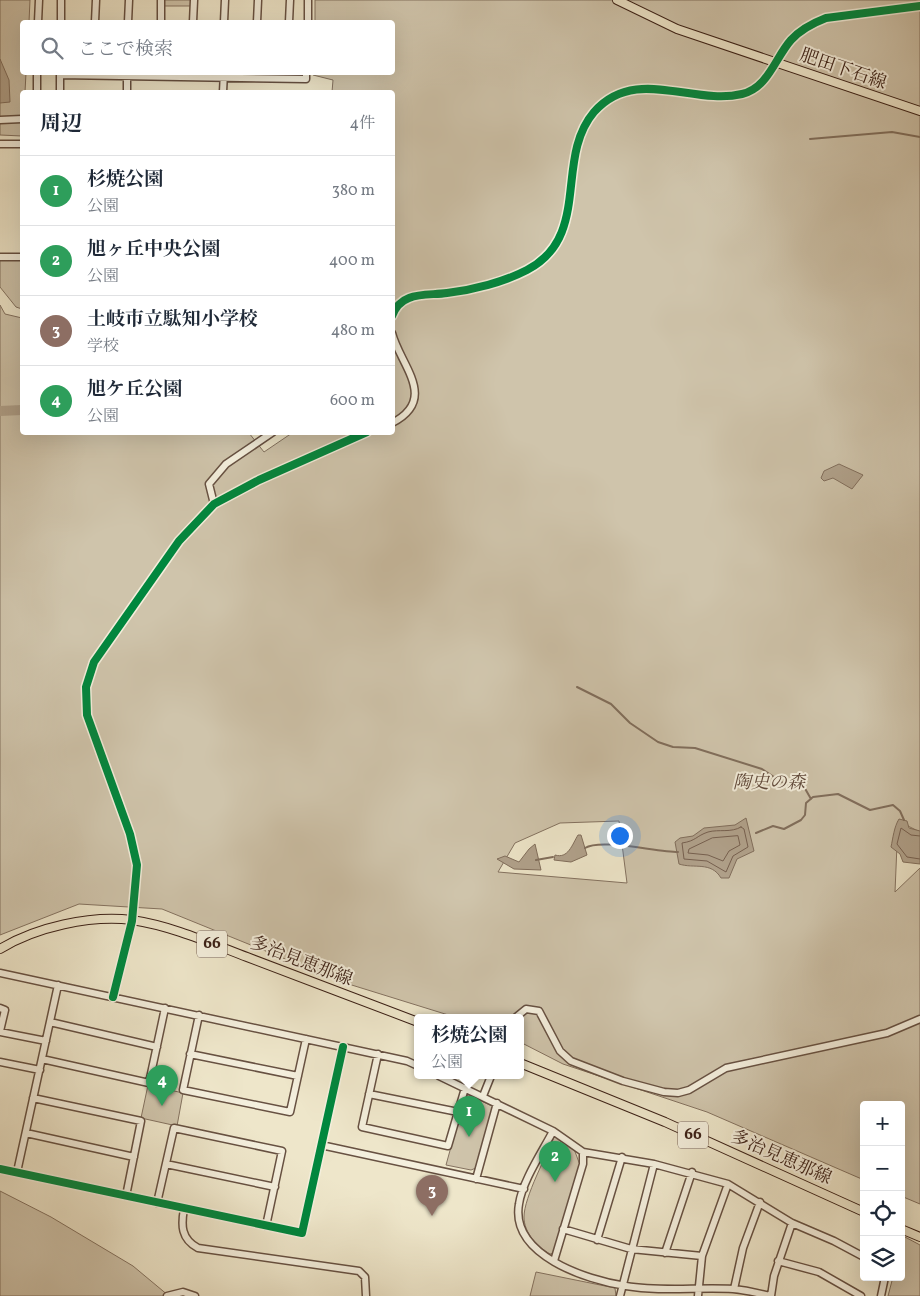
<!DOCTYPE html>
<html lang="ja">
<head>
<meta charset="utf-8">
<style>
	body { margin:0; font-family:Vollkorn,"Noto Serif JP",serif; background:#f6f6f7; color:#1f2937 }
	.controls { position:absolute; right:15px; bottom:15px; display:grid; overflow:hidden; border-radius:5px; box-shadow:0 5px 20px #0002 }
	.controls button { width:45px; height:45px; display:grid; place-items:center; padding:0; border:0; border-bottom:1px solid #e0e1e3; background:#fff; color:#1f2937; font:25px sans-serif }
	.you { position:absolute; left:619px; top:835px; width:18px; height:18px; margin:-12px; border:4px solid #fff; border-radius:50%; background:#1a73e8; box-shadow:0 0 0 8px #1a73e833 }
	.badge { display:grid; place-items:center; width:32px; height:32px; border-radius:50%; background:#ea580c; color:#fff; font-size:16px; font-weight:700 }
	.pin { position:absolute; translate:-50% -41px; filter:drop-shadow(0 1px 2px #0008) }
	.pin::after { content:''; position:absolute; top:26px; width:18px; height:15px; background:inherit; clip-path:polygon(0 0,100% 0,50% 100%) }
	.popup { position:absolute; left:414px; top:1014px; width:110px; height:65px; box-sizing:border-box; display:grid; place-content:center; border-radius:5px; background:#fff; filter:drop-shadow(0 1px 4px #0005); font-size:16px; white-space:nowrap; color:#747a83 }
	.popup b { font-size:19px; color:#1f2937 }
	.popup::after { content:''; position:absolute; left:50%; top:100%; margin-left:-10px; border:10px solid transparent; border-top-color:#fff }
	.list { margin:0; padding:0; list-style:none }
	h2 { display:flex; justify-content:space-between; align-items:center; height:65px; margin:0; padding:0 20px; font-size:21px }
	h2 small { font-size:16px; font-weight:400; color:#747a83 }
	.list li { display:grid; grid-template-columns:32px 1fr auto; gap:15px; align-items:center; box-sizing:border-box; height:70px; padding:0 20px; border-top:1px solid #e0e1e3 }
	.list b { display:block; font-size:19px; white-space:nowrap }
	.list p { margin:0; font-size:16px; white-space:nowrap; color:#747a83 }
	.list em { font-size:16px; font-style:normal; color:#747a83 }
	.icon { flex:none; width:28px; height:28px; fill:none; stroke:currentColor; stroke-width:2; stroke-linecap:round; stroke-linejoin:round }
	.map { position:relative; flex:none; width:920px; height:1296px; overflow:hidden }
	.search { position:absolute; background:#fff; box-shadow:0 5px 20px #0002; left:20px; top:20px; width:375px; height:55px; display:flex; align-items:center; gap:12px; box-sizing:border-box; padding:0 18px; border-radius:5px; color:#747a83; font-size:19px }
	.panel { position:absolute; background:#fff; box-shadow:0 5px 20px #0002; left:20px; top:90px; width:375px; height:345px; border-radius:5px }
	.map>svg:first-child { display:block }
</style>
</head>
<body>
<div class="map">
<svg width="920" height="1296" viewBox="0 0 920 1296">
	<rect width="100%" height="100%" fill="#eee6ca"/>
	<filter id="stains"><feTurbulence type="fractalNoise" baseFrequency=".004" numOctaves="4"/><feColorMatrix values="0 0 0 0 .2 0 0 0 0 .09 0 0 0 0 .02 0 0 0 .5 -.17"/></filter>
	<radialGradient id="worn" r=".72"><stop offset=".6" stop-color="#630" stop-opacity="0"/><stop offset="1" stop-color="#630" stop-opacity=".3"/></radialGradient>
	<path fill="#cfc4ab" stroke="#847260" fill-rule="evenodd" d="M0,0H30L29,22H22V72L26,73L25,92H22V136L0,135Z
		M163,0H191V6H163Z
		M315,0H920V832L898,821L895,892L920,868V1204L901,1196V1105H864V1180L707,1112L563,1064L520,1042V1018H458L342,982L162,909L79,904L0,935V305L5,314L22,318V432L249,433L264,452L292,433L392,432V92H332L333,80L313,75V72H392V22H315ZM619,821L627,883L498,872L515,843L560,823Z
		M0,259H22V309L16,307L0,287Z
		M148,1085L183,1093L177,1126L141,1118Z
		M469,1095L492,1106V1109L476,1168L471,1170L446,1165L465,1096Z
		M555,1135L574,1149L580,1165L554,1253L550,1254C537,1246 524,1233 524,1217C524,1197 547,1155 555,1135Z
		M0,1191L51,1217L133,1266L169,1296H0Z
		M905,1237L920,1245V1296H888L893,1277H901V1250Z
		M536,1272L615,1288L616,1296H530Z"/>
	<path fill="#b1a28c" stroke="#816e5c" d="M0,59L9,80L10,102L0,103Z
		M839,464L863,475L852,489L833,478L824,481L821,478L824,471Z
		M746,818L754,851L737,859L729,878H721C711,861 694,869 679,864L675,842L680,838L693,836L704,828L735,825Z
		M899,819L907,821L909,828L920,831V864L903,862L900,854L891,847C893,838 894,827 899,819Z
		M578,835H581L587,855L571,862L554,860L555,855C568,859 572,845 578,835Z
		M535,844L541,870L514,869L497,859L505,856L519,862L529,849Z"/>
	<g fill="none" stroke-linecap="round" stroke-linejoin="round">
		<path stroke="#766050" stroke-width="1" d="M741,827L744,829L748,847L733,856L726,872L707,861L684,859L682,843C696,841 696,836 708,832C719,829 731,833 741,827Z
			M738,836L740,845L729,851L723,861L708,855L688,853L689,849L712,838Z
			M920,836L911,835L901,828L897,844L907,857L920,859"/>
		<path stroke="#816e5c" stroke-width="2" d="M810,139L892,132L920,137
			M577,687L611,704L630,723L658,742L673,747L695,748L762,769L783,783L803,785L811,799
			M756,833L773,826L784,829L801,820L805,815L806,803L813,797L838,794L870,810L893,805L900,811L904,820
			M585,848C601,838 656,852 678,852
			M536,860L553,857"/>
		<path stroke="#b1a28c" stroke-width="10" d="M0,411L22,410"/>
		<g stroke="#675142" stroke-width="9">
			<path id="minor" d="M38,22L39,0
				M61,22V0
				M95,22L96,0
				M128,22L129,0
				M161,22V0
				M193,22L194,0
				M224,22L225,0
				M257,22L258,0
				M289,22L290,0
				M308,22V0
				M60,75L306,79V72
				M37,92V72
				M60,92V72
				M127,92V74
				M223,92L224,72
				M0,120L22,119
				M0,144H22
				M0,257H22
				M392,316C395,308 401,301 409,298C421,293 435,295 447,293C473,290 504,282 527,270C592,236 554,159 594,112C635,65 693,106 742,94C768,88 775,58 791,40C801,29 813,23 826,18L920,6
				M392,333C400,365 439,399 392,423
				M214,504L209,484L226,464L273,432
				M0,973L407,1061L418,1066
				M113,997L132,921L137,865L130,834L87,715L86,687L94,662L179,541L214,504L259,480L367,432
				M0,1008L5,1010L0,1031
				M199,1015L183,1090L290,1112L306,1039
				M515,1018L526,1009L539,1011L560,1051L571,1061L623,1081L664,1092L678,1093L689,1090L726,1068L887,1033L920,1019
				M50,1022L157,1047
				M0,1032L46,1041
				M190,1054L298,1076
				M378,1054L362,1127L448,1146L465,1088
				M42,1059L149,1083L165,1008
				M0,1062L40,1070
				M439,1076L553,1131L583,1152L654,1164L728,1184L792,1223L834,1241L864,1257
				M369,1094L458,1112
				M483,1096L491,1076
				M33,1098L141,1121L126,1196
				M553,1131C542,1152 522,1182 519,1204C510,1255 586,1280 626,1286C661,1292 697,1287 733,1289C745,1290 758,1293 770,1296
				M26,1133L134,1157
				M321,1145L524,1189
				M166,1164L275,1187
				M0,1169L302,1233L343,1047
				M17,1172L58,985
				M476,1179L497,1103
				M157,1203L174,1128L282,1151L266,1226
				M184,1209C181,1225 181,1239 198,1248L359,1271L365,1277L366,1296
				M563,1229L631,1249L702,1256
				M597,1240L622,1157
				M665,1253L692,1172
				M554,1261L583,1164V1152
				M778,1261L819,1272L861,1296
				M734,1289L743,1248L760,1202
				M167,1296L183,1292L195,1296
				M620,1296L654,1164
				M698,1296L702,1256L728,1184
				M771,1296L774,1276L792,1223
				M881,1296L885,1277"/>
		</g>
		<g stroke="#3a1f15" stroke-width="10">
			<path id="major" d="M617,0L677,29L920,111
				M0,949C36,927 90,915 132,920C172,926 210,943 247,957C304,979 361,1000 418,1022
				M520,1063L665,1122L864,1212
				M901,1229L920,1237"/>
		</g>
		<use href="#minor" stroke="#f4efdd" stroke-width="6"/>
		<use href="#major" stroke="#eee6ca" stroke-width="8"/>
		<g stroke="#f4efdd" stroke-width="11">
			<path id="cycleway" d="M392,316C395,308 401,301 409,298C421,293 435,295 447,293C473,290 504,282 527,270C592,236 554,159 594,112C635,65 693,106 742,94C768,88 775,58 791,40C801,29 813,23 826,18L920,6
				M113,997L132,921L137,865L130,834L87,715L86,687L94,662L179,541L214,504L259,480L367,432
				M0,1169L302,1233L343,1047"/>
		</g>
		<use href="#cycleway" stroke="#00873e" stroke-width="8"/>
	</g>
	<g text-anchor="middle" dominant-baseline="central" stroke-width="4" stroke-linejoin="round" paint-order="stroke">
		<g fill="#f4efdd" stroke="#725d51" stroke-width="1">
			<rect x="197" y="930.5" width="30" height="27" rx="4"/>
			<rect x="678" y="1121.5" width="30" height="27" rx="4"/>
		</g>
		<g font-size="16" font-weight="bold" fill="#3a1f15">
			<text x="212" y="944">66</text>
			<text x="693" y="1135">66</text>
		</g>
		<g font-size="18" fill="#3a1f15" stroke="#f4efdd">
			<text transform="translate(843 70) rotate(19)">肥田下石線</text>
			<text transform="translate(301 962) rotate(21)">多治見恵那線</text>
			<text transform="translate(781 1158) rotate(24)">多治見恵那線</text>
		</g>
		<g font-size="18" font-style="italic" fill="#5f483a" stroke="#f4efdd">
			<text x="769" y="783">陶史の森</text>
		</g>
	</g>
	<rect width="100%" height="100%" filter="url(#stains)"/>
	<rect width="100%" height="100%" fill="url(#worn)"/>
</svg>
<div class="controls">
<button>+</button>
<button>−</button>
<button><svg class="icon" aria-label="locate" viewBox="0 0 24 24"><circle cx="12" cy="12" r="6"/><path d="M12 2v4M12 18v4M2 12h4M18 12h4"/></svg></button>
<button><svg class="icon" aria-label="layers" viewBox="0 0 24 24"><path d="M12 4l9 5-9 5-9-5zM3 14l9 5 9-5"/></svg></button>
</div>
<div class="you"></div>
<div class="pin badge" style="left:469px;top:1137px;background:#2e9e5b">1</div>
<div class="popup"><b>杉焼公園</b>公園</div>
<div class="pin badge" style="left:555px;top:1182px;background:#2e9e5b">2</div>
<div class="pin badge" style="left:432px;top:1216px;background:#8d6e63">3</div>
<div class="pin badge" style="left:162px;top:1106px;background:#2e9e5b">4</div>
<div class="search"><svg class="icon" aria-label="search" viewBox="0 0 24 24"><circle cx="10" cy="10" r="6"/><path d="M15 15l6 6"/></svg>ここで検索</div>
<section class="panel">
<h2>周辺<small>4件</small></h2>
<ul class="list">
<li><span class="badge" style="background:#2e9e5b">1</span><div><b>杉焼公園</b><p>公園</p></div><em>380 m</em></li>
<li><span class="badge" style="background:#2e9e5b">2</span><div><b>旭ヶ丘中央公園</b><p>公園</p></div><em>400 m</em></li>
<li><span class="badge" style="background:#8d6e63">3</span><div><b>土岐市立駄知小学校</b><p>学校</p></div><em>480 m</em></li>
<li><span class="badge" style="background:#2e9e5b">4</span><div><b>旭ケ丘公園</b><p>公園</p></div><em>600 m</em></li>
</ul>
</section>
</div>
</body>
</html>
